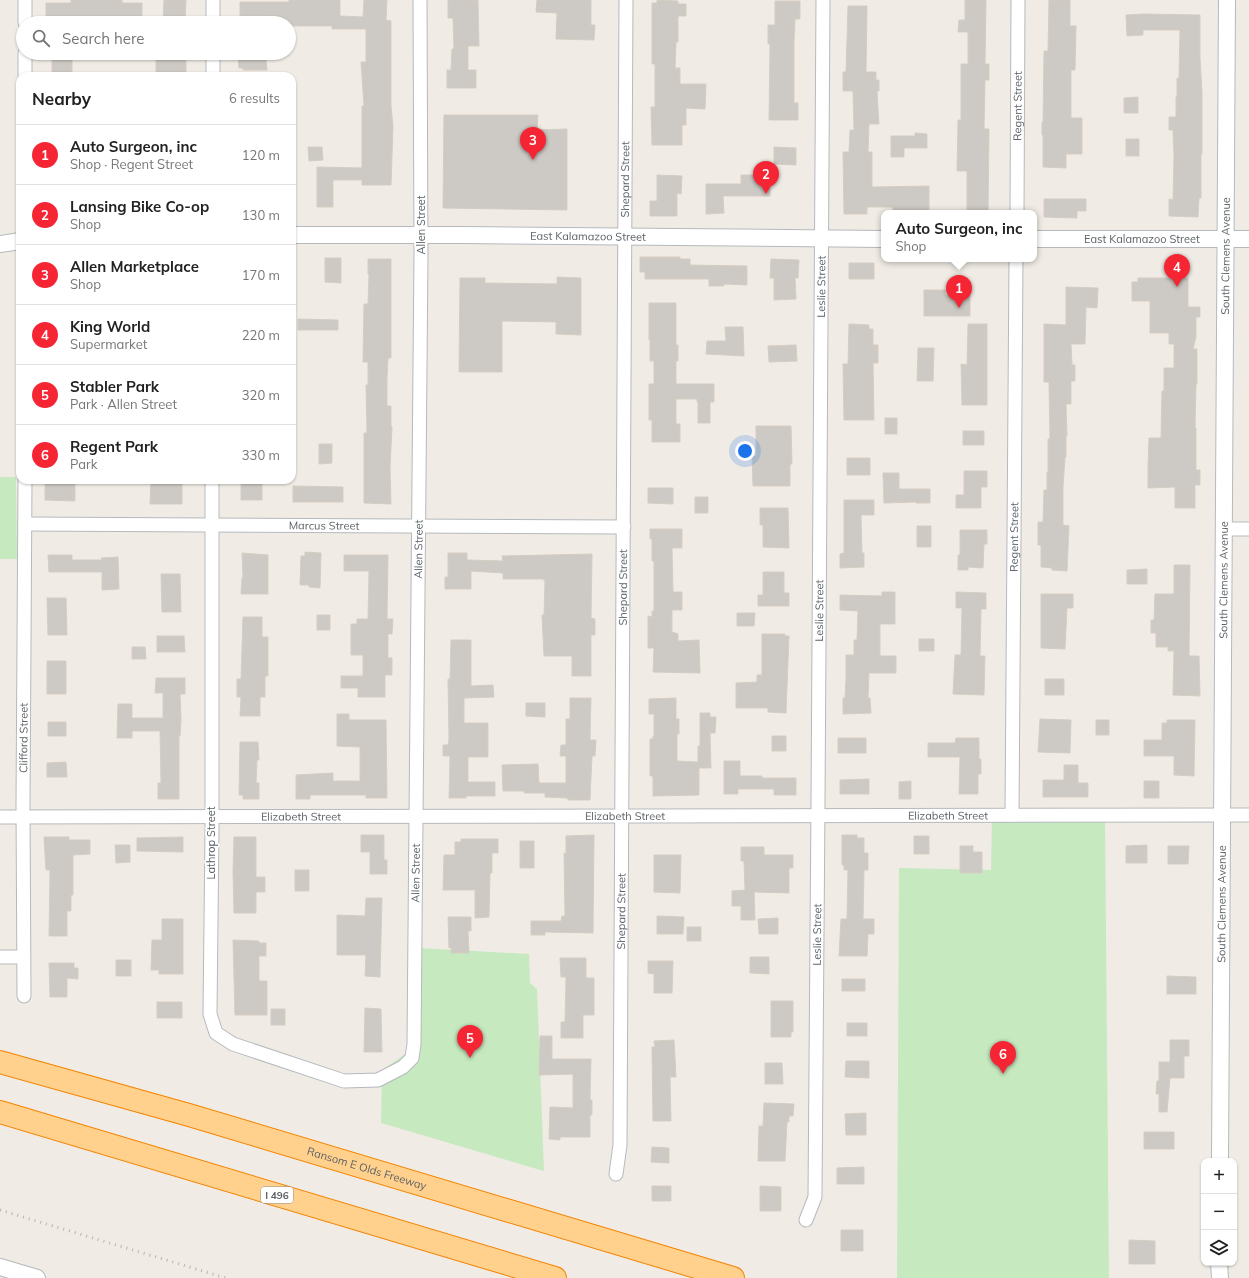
<!DOCTYPE html>
<html lang="en">
<head>
<meta charset="utf-8">
<style>
	body { margin:0; font-family:Mulish,sans-serif; background:#f2f2f2; color:#222 }
	.controls { position:absolute; right:12px; bottom:12px; display:grid; overflow:hidden; border-radius:8px; box-shadow:0 1px 3px #0004 }
	.controls button { width:36px; height:36px; display:grid; place-items:center; padding:0; border:0; border-bottom:1px solid #e0e0e0; background:#fff; color:#222; font:20px sans-serif }
	.you { position:absolute; left:745px; top:451px; width:14px; height:14px; margin:-10px; border:3px solid #fff; border-radius:50%; background:#1a73e8; box-shadow:0 0 0 6px #1a73e833 }
	.badge { display:grid; place-items:center; width:26px; height:26px; border-radius:50%; background:#f62534; color:#fff; font-size:13px; font-weight:700 }
	.pin { position:absolute; translate:-50% -33px; filter:drop-shadow(0 1px 2px #0008) }
	.pin::after { content:''; position:absolute; top:21px; width:14px; height:12px; background:inherit; clip-path:polygon(0 0,100% 0,50% 100%) }
	.popup { position:absolute; left:881px; top:210px; width:156px; height:52px; box-sizing:border-box; display:grid; place-content:center; border-radius:8px; background:#fff; filter:drop-shadow(0 1px 3px #0005); font-size:13px; white-space:nowrap; color:#767676 }
	.popup b { font-size:15px; color:#222 }
	.popup::after { content:''; position:absolute; left:50%; top:100%; margin-left:-8px; border:8px solid transparent; border-top-color:#fff }
	.list { margin:0; padding:0; list-style:none }
	h2 { display:flex; justify-content:space-between; align-items:center; height:52px; margin:0; padding:0 16px; font-size:17px }
	h2 small { font-size:13px; font-weight:400; color:#767676 }
	.list li { display:grid; grid-template-columns:26px 1fr auto; gap:12px; align-items:center; box-sizing:border-box; height:60px; padding:0 16px; border-top:1px solid #e0e0e0 }
	.list b { display:block; font-size:15px; white-space:nowrap }
	.list p { margin:0; font-size:13px; white-space:nowrap; color:#767676 }
	.list em { font-size:13px; font-style:normal; color:#767676 }
	.icon { flex:none; width:22px; height:22px; fill:none; stroke:currentColor; stroke-width:2; stroke-linecap:round; stroke-linejoin:round }
	.map { position:relative; flex:none; width:1249px; height:1278px; overflow:hidden }
	.search { position:absolute; background:#fff; box-shadow:0 1px 3px #0004; left:16px; top:16px; width:280px; height:44px; display:flex; align-items:center; gap:10px; box-sizing:border-box; padding:0 14px; border-radius:22px; color:#767676; font-size:15px }
	.panel { position:absolute; background:#fff; box-shadow:0 1px 3px #0004; left:16px; top:72px; width:280px; height:412px; border-radius:12px }
	.map>svg:first-child { display:block }
</style>
</head>
<body>
<div class="map">
<svg width="1249" height="1278" viewBox="0 0 1249 1278">
	<rect width="100%" height="100%" fill="#f0ece5"/>
	<path fill="#c6e9c0" d="M0,477H16L17,559H0Z
		M992,815H1105L1109,1278H897L899,868L991,870Z
		M420,948L529,954L530,983L537,989L544,1171L381,1123L382,1070L417,1046Z"/>
	<path fill="#cdc9c4" stroke="#d5cdc2" d="M71,0H122V3H142V22L103,23V22H73L66,21V20L46,21V3H71Z
		M164,0H186L185,23H163Z
		M289,0H340V16L363,17L364,0H387L386,20L391,21V106L393,126L391,185H362V180H333V207H317V167L362,168V106H364L361,62H366V29H332V26H289V23H268V16H240V2H289Z
		M448,0H478L479,46H468V70H476V88H447V70H451L452,49H454L453,18H448Z
		M537,0H591V25H595L594,40L556,39L557,13L536,12Z
		M657,0L678,1V4H686V16H678V42H676L675,68H680V84H706L705,109L686,108V125H682V145H652L651,107H655V64H652V3H657Z
		M965,0H986L985,64H989V80H985L984,129H989L988,213H967V171H957L958,120H961V64H968V32H958L959,20H965Z
		M1049,0H1070V26H1076L1075,70H1071V118H1082V154H1066V168L1043,167V135H1042V122H1043L1044,51H1048Z
		M775,1H800V19H795L794,42V103H798V120H769L770,44H768V25H775Z
		M848,6H867L866,72H876V80H879V91H877L879,124H869L868,152H872V187L929,186V212L893,213V207H867V214H844L843,152H849L850,130H854L853,91H843V72H846Z
		M1143,14L1200,15V58L1202,93V154H1201V198H1199L1198,217L1169,216V199L1173,200L1174,155L1173,130H1169V117H1176V97H1177V78H1179L1180,30H1143V35L1127,36L1126,15Z
		M243,53H262V59H266L267,70H243V68H239L238,56H243Z
		M156,58H182V60H186V72H181V74H156Z
		M52,59H72V75H52Z
		M1138,97V113H1124V98Z
		M444,115H538L537,130L567,129V210L443,208Z
		M915,133L927,134V148H904V157H891V136H915Z
		M1126,139H1139V156H1126Z
		M308,147H322L323,160L309,161Z
		M774,147L796,148V165L774,164Z
		M657,175L682,176L681,194L677,193V216H650V201H657Z
		M741,175H770V196H723L724,213L706,214V184H741Z
		M1044,199H1086V211H1077V218L1044,217Z
		M640,257H680V259H690V265L747,266V285L724,284V286H709V279H645V272H640Z
		M325,258H341V283L325,282Z
		M368,259H391V358H388L387,378V406H391V426L392,427L390,468L391,504L364,503V433H367L366,385H368V362H363L364,304H368L369,274H368Z
		M771,259L799,260L798,278H795L796,299L774,300V278H770Z
		M849,263H874V279H849Z
		M557,277L581,278V335L556,334V322L502,321V372H459L460,278H485V283L557,284Z
		M1138,278H1188V307H1200V317H1196V337L1193,349H1197V384H1196L1195,428H1196V470H1200V485H1195V508H1175V487L1148,488V465L1149,438H1161L1162,391H1164V368H1174V344H1169V333H1150V301H1132V282H1138Z
		M1066,287L1098,288L1097,308L1086,307L1085,344H1071L1072,365H1075V381H1071V404H1066L1067,436H1066V457H1065L1063,487V525L1069,526L1067,571L1052,570V568L1041,567V545H1038V522H1043L1044,490H1047V472H1048V439H1050L1049,382H1044V324L1066,325Z
		M924,290H945V295H970V316H924Z
		M649,303H676V345H678V361H676V384H714V402H710V423H698V402H697V399H676V424H680V442H652V420H649V384H654V361H650V340H649Z
		M298,319L338,320V330H298Z
		M849,324L869,325V329H873V345H878V363H873L874,420H844L843,364H848Z
		M968,324H987V405H962L961,364L967,365Z
		M725,327H743L744,356L706,354L707,341H726Z
		M796,345L797,361L769,362L768,346Z
		M918,348H934L933,381H917Z
		M885,418H897V434H885Z
		M756,426H791L792,464H790V486H753L752,456H756Z
		M963,431H984V445H963Z
		M319,444H332V463L319,464Z
		M847,458H870V475H847Z
		M964,471H987V487H981V508H956V495H964Z
		M883,473H899V489H930V503H916V502L884,503Z
		M45,480H72V484H75V501L45,500Z
		M151,480H182V504H150Z
		M241,480H262V500H241Z
		M293,486L343,487V502H293Z
		M648,488H673V504L648,503Z
		M695,497H708V513H695Z
		M844,500H874V515H861L862,553H864V567L840,568V554L844,553Z
		M760,508H788L789,548L763,547V525H760Z
		M917,526H931V547H917Z
		M650,529H682V548H672L673,592H682V610H672V632L678,634V641L699,640L700,673L653,672L654,648H648V616L652,617V611H654V561H652V539H650Z
		M960,530H987V544H984L983,568L968,567V570H958V555H960Z
		M305,552L321,553L320,588L309,587V585H300L301,556H305Z
		M242,553L268,555V594H241L242,578H243Z
		M448,553H467V560L503,561L502,556L592,554L591,618L595,619V635H591V676H572V656H544L542,615H544L545,581H544V579H503V573L471,571V589H445V577H448Z
		M48,555H72V560H102L101,558L118,557L119,589L102,590V572H49Z
		M344,555H388L387,619H393L392,634H388V658H392V675H385V697H358V688H341V676H363V655H351V624H357V619H368L369,571H344Z
		M1174,565H1190L1189,656H1199L1200,696L1173,695L1174,651H1168V647H1156V633H1151V620H1154L1155,594H1174Z
		M1147,569V584H1127V570Z
		M763,572H784V593H789V606H758V595H763Z
		M161,574H180L181,612H162Z
		M882,592H895V624H880V656H896V673H869L868,698H870L871,713L843,714V698H845L846,678V655H854V640H857L858,611L840,610V595L882,596Z
		M956,592L986,593V609H981L980,656H985L984,695L953,694L955,655H961L962,608H956Z
		M1041,594H1073V608H1067L1065,649L1041,648Z
		M47,598H66L67,635H48Z
		M737,613H755L754,626H737Z
		M317,615H330V630H317Z
		M243,617H262V637H268V676H265V697H260V716H240L241,697H237V679H241Z
		M762,634H785V636H789L786,713L768,712V708H736V683L757,682V675H762Z
		M157,636H184L185,652H157Z
		M919,639H934V651H919Z
		M451,640H471V686L493,685L494,697L464,698V723H488V757H468V782H495V796H466V798H449L450,756H443V745H448L449,739L448,679H450Z
		M132,647H145L146,659H132Z
		M47,661H66V694H47Z
		M156,678H185V694H180L181,719L180,736H179V799H158V783H161L160,731H132V738H117L118,704H132V718H163V693H155Z
		M1045,679H1064V695H1045Z
		M570,698H591L590,740H596L595,756H592L590,800H568V798L545,797V793H524V791H503L502,765L538,764L539,783H566V756H560L561,745H566V719H570Z
		M676,698V719H679V734H677V761L698,762V746H700V713H710V717H716L715,733H710L711,768H699V795L653,796V776H650V739H653V736H654V714H649V699Z
		M526,703H545V717L526,716Z
		M337,714H349V720H386L387,798H366V795H310V799H296V775L333,773V781H360V747L337,746Z
		M1040,719L1071,720L1070,753L1038,752Z
		M1096,720H1109V735H1096Z
		M1167,720H1195L1194,776L1174,775V756H1144V740H1162V723H1167Z
		M48,722H66V736H48Z
		M772,736H786V751H772Z
		M838,738H866V753H838Z
		M956,738H979V759H981V774H978V794H959L960,757H928V743H955Z
		M240,742H258L259,760H257L256,783H259V799H243V795H239Z
		M724,761H740V776H762V778H796V795H774V789H738V794H724Z
		M66,762L67,777H47V763Z
		M1064,765H1078V783H1088V797H1043V780H1064Z
		M869,779V794H840V780Z
		M911,781V799H899V782Z
		M1144,781H1159V798H1144Z
		M361,835H384V860H387V874H370V852H361Z
		M594,835L593,933L545,932V935H531V921H561L562,916H565L564,853L566,854V836Z
		M842,835H857V838H864V853H868V870H864L863,919H874V934H868L867,956H839L841,919H847L848,870H844V865H842Z
		M914,836H929V854H914Z
		M44,837H69V840H90V854L73,855V895H71V911H67V936H49L50,870H46Z
		M183,837V852L137,851V838Z
		M234,837H256V877H265V892H256V913H234L233,873Z
		M461,839H498V853H492V873H490L489,917L475,918V890H443L444,855H455V842H461Z
		M520,841H534V868H520Z
		M115,845H130V862L116,863Z
		M1147,845V863H1126V846Z
		M960,846H973V852H982V873H960Z
		M1168,846H1189L1188,864H1168Z
		M741,847H764V855H793V868H789V893L754,892L755,920H741V906H732V891L745,890L744,861H741Z
		M654,855H681L680,893L654,892Z
		M295,870H309V891H295Z
		M366,898H382L380,977L365,976L366,955H337V915L365,916Z
		M657,916L684,917L683,934H657Z
		M448,917H471V931H468L469,953H451V947L449,948Z
		M778,918V934H759L758,919Z
		M162,919H183V974H159V970H151L152,940H162Z
		M687,927H701V941H687Z
		M233,940L259,941V943H266V956H259V981H267V1015H235Z
		M750,957H769V974L750,973Z
		M560,958H586V978H594V1015H583V1038H561V1022H565L566,977H561Z
		M116,960H131V976H116Z
		M648,961H673L672,993H654V974L648,973Z
		M49,963H74V968H78V979L67,978V997H50Z
		M1167,976L1196,977V994H1167Z
		M842,979H865V991H842Z
		M771,1001H793V1032H791V1037H771Z
		M157,1002H182V1018H157Z
		M365,1008L381,1009L382,1052H364Z
		M271,1009H285V1025H271Z
		M847,1023H867V1036H847Z
		M540,1036H552V1059H591L590,1100H592V1115H590V1137H560V1140L549,1139L550,1107L573,1108V1074L539,1075Z
		M674,1040L676,1077H670L671,1121H653L652,1047H655L654,1041Z
		M1170,1040H1189V1056H1184V1078H1170L1167,1112H1159V1094H1156L1157,1081H1159V1062H1170Z
		M846,1061H869V1078L845,1077Z
		M765,1063H782L783,1084H765Z
		M764,1103L794,1104L793,1116H789V1122H787L785,1161H758L759,1126H763Z
		M866,1113V1135H846L845,1114Z
		M1144,1132H1174V1149H1144Z
		M652,1147L669,1148V1163L651,1162Z
		M864,1167V1184H837V1168Z
		M652,1186H671V1201H652Z
		M760,1186L781,1187V1211H760Z
		M841,1230H863V1251H841Z
		M1129,1240L1155,1241V1264H1129Z"/>
	<g fill="none" stroke-linecap="round" stroke-linejoin="round">
		<g stroke="#b5b9bd" stroke-width="15">
			<g id="minor">
				<path d="M25,23V0"/>
				<path d="M213,23V0"/>
				<path d="M25,76V53"/>
				<path d="M213,76V53"/>
				<path id="s1" d="M1017,213L1018,0"/>
				<path id="s2" d="M212,480V829L210,1014L216,1033L233,1044L344,1081L378,1080L403,1067L412,1058L414,1044L421,254L420,0"/>
				<path id="s3" d="M25,524L624,527"/>
				<path d="M1223,529H1249"/>
				<path id="s4" d="M1012,815L1016,259"/>
				<path id="s5" d="M0,817L1249,815"/>
				<path d="M0,957H23"/>
				<path id="s6" d="M24,996L23,805L25,480"/>
				<path id="s7" d="M616,1174L620,1145L626,0"/>
				<path id="s8" d="M806,1220L815,1197L818,803L823,0"/>
			</g>
		</g>
		<g stroke="#b5b9bd" stroke-width="18">
			<g id="tertiary">
				<path id="s9" d="M292,235H463L884,239"/>
				<path id="s10" d="M1034,239H1249"/>
				<path d="M0,244L20,241"/>
				<path id="s11" d="M1220,1161L1227,0"/>
				<path d="M1219,1263L1220,1278"/>
				<path d="M0,1267L37,1278"/>
			</g>
		</g>
		<g stroke="#f58300" stroke-width="24">
			<g id="motorway">
				<path id="s12" d="M0,1062L189,1115L733,1278"/>
				<path d="M0,1112L555,1278"/>
			</g>
		</g>
		<use href="#minor" stroke="#fff" stroke-width="13"/>
		<use href="#tertiary" stroke="#fff" stroke-width="16"/>
		<use href="#motorway" stroke="#ffd18d" stroke-width="22"/>
		<path stroke="#b4b5b6" stroke-width="3" stroke-dasharray="1 5" stroke-linecap="butt" d="M0,1210L226,1278"/>
	</g>
	<g text-anchor="middle" dominant-baseline="central" stroke-width="3.5" stroke-linejoin="round" paint-order="stroke">
		<rect fill="#fff" stroke="#8d9194" stroke-width="1" x="261" y="1187" width="32" height="16" rx="3"/>
		<g font-size="10" font-weight="bold" fill="#5c6266">
			<text x="277" y="1195">I 496</text>
		</g>
		<g font-size="11" fill="#5c6266" stroke="#fff">
			<text stroke="none"><textPath href="#s1" startOffset="107">Regent Street</textPath></text>
			<text stroke="none"><textPath href="#s7" startOffset="995">Shepard Street</textPath></text>
			<text transform="translate(421 225) rotate(-90)">Allen Street</text>
			<text stroke="none"><textPath href="#s9" startOffset="296">East Kalamazoo Street</textPath></text>
			<text stroke="none"><textPath href="#s10" startOffset="108">East Kalamazoo Street</textPath></text>
			<text stroke="none"><textPath href="#s11" startOffset="905">South Clemens Avenue</textPath></text>
			<text stroke="none"><textPath href="#s8" startOffset="935">Leslie Street</textPath></text>
			<text stroke="none"><textPath href="#s3" startOffset="299">Marcus Street</textPath></text>
			<text stroke="none"><textPath href="#s4" startOffset="278">Regent Street</textPath></text>
			<text stroke="none"><textPath href="#s2" startOffset="1275">Allen Street</textPath></text>
			<text stroke="none"><textPath href="#s11" startOffset="581">South Clemens Avenue</textPath></text>
			<text stroke="none"><textPath href="#s7" startOffset="587">Shepard Street</textPath></text>
			<text stroke="none"><textPath href="#s8" startOffset="611">Leslie Street</textPath></text>
			<text stroke="none"><textPath href="#s6" startOffset="258">Clifford Street</textPath></text>
			<text stroke="none"><textPath href="#s5" startOffset="301">Elizabeth Street</textPath></text>
			<text stroke="none"><textPath href="#s5" startOffset="625">Elizabeth Street</textPath></text>
			<text stroke="none"><textPath href="#s5" startOffset="948">Elizabeth Street</textPath></text>
			<text transform="translate(211 843) rotate(-90)">Lathrop Street</text>
			<text stroke="none"><textPath href="#s2" startOffset="951">Allen Street</textPath></text>
			<text stroke="none"><textPath href="#s11" startOffset="257">South Clemens Avenue</textPath></text>
			<text stroke="none"><textPath href="#s7" startOffset="263">Shepard Street</textPath></text>
			<text stroke="none"><textPath href="#s8" startOffset="287">Leslie Street</textPath></text>
			<text stroke="none"><textPath href="#s12" startOffset="382">Ransom E Olds Freeway</textPath></text>
		</g>
	</g>
</svg>
<div class="controls">
<button>+</button>
<button>−</button>
<button><svg class="icon" aria-label="layers" viewBox="0 0 24 24"><path d="M12 4l9 5-9 5-9-5zM3 14l9 5 9-5"/></svg></button>
</div>
<div class="you"></div>
<div class="pin badge" style="left:959px;top:308px">1</div>
<div class="popup"><b>Auto Surgeon, inc</b>Shop</div>
<div class="pin badge" style="left:766px;top:194px">2</div>
<div class="pin badge" style="left:533px;top:160px">3</div>
<div class="pin badge" style="left:1177px;top:287px">4</div>
<div class="pin badge" style="left:470px;top:1058px">5</div>
<div class="pin badge" style="left:1003px;top:1074px">6</div>
<div class="search"><svg class="icon" aria-label="search" viewBox="0 0 24 24"><circle cx="10" cy="10" r="6"/><path d="M15 15l6 6"/></svg>Search here</div>
<section class="panel">
<h2>Nearby<small>6 results</small></h2>
<ul class="list">
<li><span class="badge">1</span><div><b>Auto Surgeon, inc</b><p>Shop · Regent Street</p></div><em>120 m</em></li>
<li><span class="badge">2</span><div><b>Lansing Bike Co-op</b><p>Shop</p></div><em>130 m</em></li>
<li><span class="badge">3</span><div><b>Allen Marketplace</b><p>Shop</p></div><em>170 m</em></li>
<li><span class="badge">4</span><div><b>King World</b><p>Supermarket</p></div><em>220 m</em></li>
<li><span class="badge">5</span><div><b>Stabler Park</b><p>Park · Allen Street</p></div><em>320 m</em></li>
<li><span class="badge">6</span><div><b>Regent Park</b><p>Park</p></div><em>330 m</em></li>
</ul>
</section>
</div>
</body>
</html>
